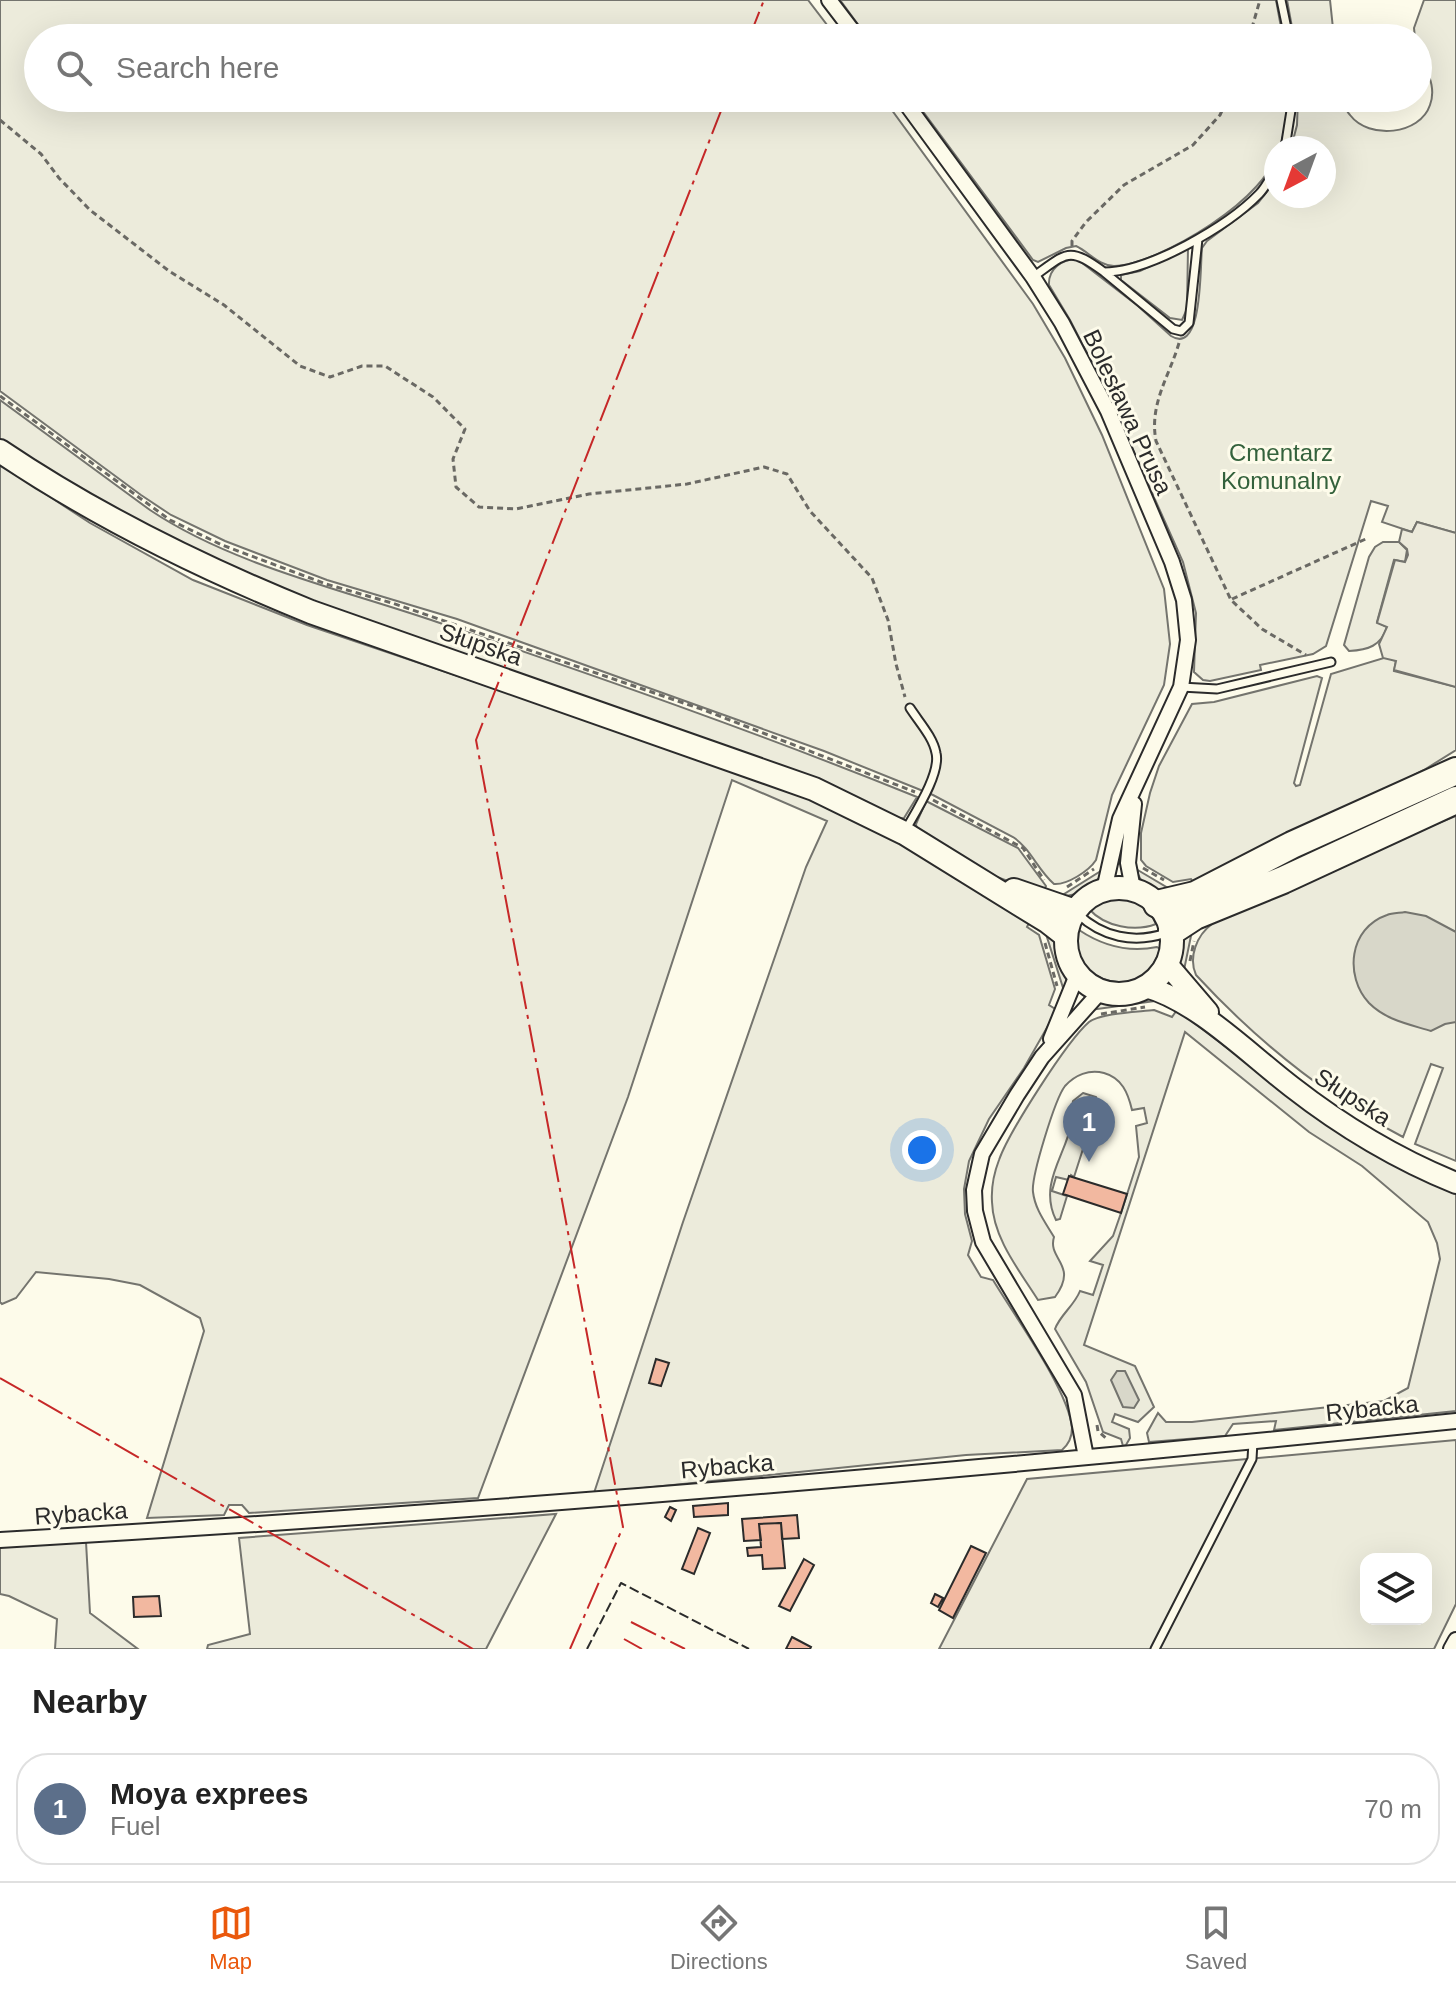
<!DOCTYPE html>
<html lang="en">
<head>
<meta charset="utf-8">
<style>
	body { margin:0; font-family:Helvetica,sans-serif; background:#f2f2f2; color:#222 }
	.controls { position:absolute; right:24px; bottom:24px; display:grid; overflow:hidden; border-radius:16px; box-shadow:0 8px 32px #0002 }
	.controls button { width:72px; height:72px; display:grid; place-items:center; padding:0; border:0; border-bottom:2px solid #e0e0e0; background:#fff; color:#222; font:40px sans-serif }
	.compass { position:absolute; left:1264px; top:136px; width:72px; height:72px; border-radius:50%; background:#fff; box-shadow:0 8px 32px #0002; rotate:221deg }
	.you { position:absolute; left:922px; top:1150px; width:28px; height:28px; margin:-20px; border:6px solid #fff; border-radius:50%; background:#1a73e8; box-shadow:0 0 0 12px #1a73e833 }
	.badge { display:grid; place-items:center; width:52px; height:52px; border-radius:50%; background:#ea580c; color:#fff; font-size:26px; font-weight:700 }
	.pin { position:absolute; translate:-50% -66px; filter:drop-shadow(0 2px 4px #0008) }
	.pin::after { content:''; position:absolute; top:42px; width:28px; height:24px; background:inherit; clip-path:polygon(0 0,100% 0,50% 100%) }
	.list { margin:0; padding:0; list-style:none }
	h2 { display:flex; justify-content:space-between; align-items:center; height:104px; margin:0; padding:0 32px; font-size:34px }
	h2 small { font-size:26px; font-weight:400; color:#767676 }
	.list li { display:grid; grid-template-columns:52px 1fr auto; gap:24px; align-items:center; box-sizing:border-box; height:112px; margin:0 16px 16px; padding:0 16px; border:2px solid #e0e0e0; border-radius:32px }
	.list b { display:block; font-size:30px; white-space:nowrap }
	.list p { margin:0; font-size:26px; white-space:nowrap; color:#767676 }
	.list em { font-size:26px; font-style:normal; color:#767676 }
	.icon { flex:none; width:44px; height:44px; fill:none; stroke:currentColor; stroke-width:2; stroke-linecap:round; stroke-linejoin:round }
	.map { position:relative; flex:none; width:1456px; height:1649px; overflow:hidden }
	.search { position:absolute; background:#fff; box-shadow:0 8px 32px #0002; left:24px; right:24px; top:24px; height:88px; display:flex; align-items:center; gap:20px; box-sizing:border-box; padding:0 28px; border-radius:44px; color:#767676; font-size:30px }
	.sheet { height:232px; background:#fff }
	nav { display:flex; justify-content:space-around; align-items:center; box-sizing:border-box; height:112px; border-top:2px solid #e0e0e0; background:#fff; font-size:22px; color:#767676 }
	nav a { display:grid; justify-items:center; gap:4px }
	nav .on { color:#ea580c }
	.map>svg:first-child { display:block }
</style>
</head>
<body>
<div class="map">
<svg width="1456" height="1649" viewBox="0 0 1456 1649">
	<rect width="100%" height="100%" fill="#fdfbea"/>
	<path fill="#ecebdb" stroke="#74746e" stroke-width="2" fill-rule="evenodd" d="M0,0H808L837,38H38V98H883L1033,304L1065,358L1102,435L1164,589L1170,644L1164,685L1112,795L1096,860C1089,871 1067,885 1054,884C1037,869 1031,849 1013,837L933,795L824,751L457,619L327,580L225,541L171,515L141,495L0,391Z
		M840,0H1276L1283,38H868Z
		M1287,0H1330L1334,38H1294Z
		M1424,0H1456V533L1417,522L1412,532L1382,522L1388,506L1371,501L1326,646L1313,654L1260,665L1261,670L1210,681L1203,680L1194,672L1196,613L1183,562L1106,390L1070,320L1049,285C1048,269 1062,259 1077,259L1138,306L1171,336C1203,356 1200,266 1202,248L1207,241L1258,203L1276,180V196H1324V148H1291L1297,125L1298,98H1343C1344,103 1346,111 1350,115C1369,140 1420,135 1430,105C1439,81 1418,61 1418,38H1415L1414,28Z
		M913,98H1288L1286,125L1280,147L1276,148C1276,195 1156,266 1114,266C1099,266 1089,252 1076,246L1066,248L1038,262L1033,260Z
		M1188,248L1187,309L1182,320L1170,318L1121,280V275L1140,271Z
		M0,400L150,510C232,565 344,590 437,622C599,677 759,733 917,797L904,818L896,819L314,605L187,551L0,442Z
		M0,464L90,523L193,580L307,625L783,786L860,820L1031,919L1027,927L1039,935L1055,989L1049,1005L1057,1010L1024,1068L989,1119L969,1161L964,1189L965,1214L972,1241L968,1255L981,1277L993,1280C1014,1315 1069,1391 1072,1428C1072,1438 1069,1444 1062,1450L966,1455L594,1493L683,1222L806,867L827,821L732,780L628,1097L478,1498L249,1513L242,1505H229L224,1515L147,1518L204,1331L200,1318L140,1285L109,1279L36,1272L16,1298L2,1304L0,1302Z
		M1383,542H1399L1407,550L1405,562L1394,560L1377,622L1387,627C1381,646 1368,650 1349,651L1344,645L1369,557L1375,547Z
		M1387,657L1396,661L1394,671L1456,687V750L1424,770L1195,885L1191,879L1173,882L1146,866L1141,860V833L1150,793L1159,766L1192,704L1214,702L1317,676L1322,678L1294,783L1296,786L1300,785L1331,674Z
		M926,801L1018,848L1046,886L1042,894L997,877L917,831L916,824Z
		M1456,816V1161L1415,1144L1443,1068L1431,1064L1403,1137C1325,1096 1255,1039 1196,975C1188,957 1197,935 1212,924L1209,916Z
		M1104,869C1096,888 1081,896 1061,896Z
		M1136,869L1173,891L1163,896C1149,891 1141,884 1136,869Z
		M1113,898C1132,898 1149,906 1156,924C1135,932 1105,927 1089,909L1097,904Z
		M1079,930C1103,946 1128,953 1157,947L1160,949C1141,1014 1054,970 1079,930Z
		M1192,931L1184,970L1176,960L1181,936Z
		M1046,934L1057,942L1067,975L1065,994Z
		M1147,996L1162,1000L1090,1010L1101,1002Z
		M1154,1010L1172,1017L1177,1010L1345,1137L1370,1152L1456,1193V1411L1274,1430L1276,1421L1233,1424L1225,1436L1149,1442L1147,1433L1158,1413L1166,1422H1192L1384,1401L1408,1388L1440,1259L1437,1243L1428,1222L1362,1166L1309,1132L1185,1032L1084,1345L1135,1366L1154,1407L1138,1422L1115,1414L1112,1422L1129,1429L1130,1438L1126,1445L1123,1446L1121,1439L1103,1432L1086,1382L1055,1329C1060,1315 1074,1306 1080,1291L1093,1295L1103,1265L1090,1261L1113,1236L1121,1213L1139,1157L1136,1126L1147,1123L1144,1108L1132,1110C1128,1093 1122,1078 1104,1073C1089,1069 1075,1075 1065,1086C1055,1099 1031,1177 1033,1192C1035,1209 1045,1222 1054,1237C1047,1260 1079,1264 1055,1297L1038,1300C1019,1270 993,1238 992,1202C991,1187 994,1173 999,1160C1009,1132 1067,1041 1089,1022C1101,1013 1138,1012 1154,1010Z
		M1083,1093L1096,1097L1100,1111L1091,1124L1074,1177L1071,1175L1069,1180L1056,1177L1052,1191L1067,1196L1060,1219L1056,1220C1038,1183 1066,1156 1072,1121C1073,1113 1071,1109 1073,1101Z
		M1456,1440V1604L1434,1649H939L1027,1479ZM1366,1559H1426V1619H1366Z
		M556,1514L486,1649H207L208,1645L250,1634L239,1538Z
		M86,1542L90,1613L138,1649H55L57,1619L9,1596L0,1594V1546Z"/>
	<path fill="#eceadb" stroke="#74746e" stroke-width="2" d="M1417,522L1456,533V687L1394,670L1396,661L1383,658L1379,644L1387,627L1377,623L1395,560L1405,562L1408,555L1407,549L1399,542L1402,529L1412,532Z"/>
	<path fill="#d8d7c9" stroke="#74746e" stroke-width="2" d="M1405,912L1426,916L1456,932V1022L1445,1024L1431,1031C1408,1024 1386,1020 1369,1003C1344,976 1349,928 1387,915C1392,913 1400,913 1405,912Z
		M1117,1371H1125L1139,1400L1134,1408L1123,1407L1111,1380Z"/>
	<path fill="#f2b8a0" stroke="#2b2b2b" stroke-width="2" d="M1069,1176L1127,1194L1121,1213L1063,1194Z
		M656,1359L669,1363L661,1386L649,1383Z
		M728,1503V1515L694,1517L693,1506Z
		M670,1507L676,1510L671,1521L665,1517Z
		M797,1515L799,1538L782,1539L781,1523L759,1524L761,1540L744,1541L742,1519Z
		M781,1523L785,1568L763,1569L762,1555L748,1556L747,1548L761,1547L759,1524Z
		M698,1528L710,1533L694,1574L682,1569Z
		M971,1546L986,1553L953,1618L939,1610Z
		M804,1559L814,1565L790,1611L779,1606Z
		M935,1594L943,1598L938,1607L931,1603Z
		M159,1596L161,1616L134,1617L133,1597Z
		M792,1637L811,1647L810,1649H786Z"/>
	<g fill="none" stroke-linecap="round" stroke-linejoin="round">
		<g stroke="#2b2b2b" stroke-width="11">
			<path id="service" d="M1281,0L1289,38
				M1285,148L1293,98
				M1104,272L1173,329L1181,331L1189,323L1198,239
				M1033,277C1068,252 1068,246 1104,272C1149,272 1228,226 1259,194C1266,187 1271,176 1276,168
				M1181,687L1217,689L1331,662
				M905,831C915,813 941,773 936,753C933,737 919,722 910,708
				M1078,914C1102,937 1134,944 1166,933
				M1155,1649L1252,1459L1253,1442"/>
		</g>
		<g stroke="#2b2b2b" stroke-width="18">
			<path id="minor" d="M829,0L858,38
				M902,98L1033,277L1062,323L1108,411L1172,562L1184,600L1188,640L1181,687L1120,819L1104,890
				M1133,889L1128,863L1134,804
				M1051,1039L1077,975
				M1086,1457L1074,1395L983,1242L975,1211L974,1190L982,1154L1017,1095L1042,1057L1101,991
				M0,1540C486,1512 972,1471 1456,1421
				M1451,1649L1456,1640"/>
		</g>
		<g stroke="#2b2b2b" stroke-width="24">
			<path id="secondary" d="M1167,964L1208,1012
				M1146,987C1197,1001 1250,1055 1292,1087C1342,1126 1397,1159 1456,1183"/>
		</g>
		<g stroke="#2b2b2b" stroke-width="26">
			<path id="primary" d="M0,451C98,517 202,568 311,612L814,789L904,833L1048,922L1066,936
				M1066 941a53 53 0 1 1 106 0a53 53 0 1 1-106 0Z
				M1014,890L1075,911"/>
		</g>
		<g stroke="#2b2b2b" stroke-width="30">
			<path id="motorway" d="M1157,904L1195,895L1292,845L1456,771
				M1172,931L1195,916L1283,880L1456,800"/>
		</g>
		<path stroke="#6a6964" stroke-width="3" stroke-dasharray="6 4" stroke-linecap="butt" d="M1249,38L1260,0
			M0,120L41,154L59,178L90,210L169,271L224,305L300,366L330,377L362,366H385L433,397L465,429L453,459L456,487L479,507L516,509L589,494L687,484L764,467L787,474L810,511L872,578L888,620L896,664L905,697
			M1072,246V241L1086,222L1124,185L1193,145L1220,115L1228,98
			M1179,343C1169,377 1149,404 1156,441L1231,600L1262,629L1306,655
			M0,396L170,520L222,545L326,584L392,603L704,710L915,792
			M1232,599L1368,538
			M933,800L1023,848L1044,880
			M1143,868L1164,880
			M1067,887L1094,869
			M1045,943L1057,986
			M1190,961L1194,941
			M1101,1014L1145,1007
			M1097,1425L1098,1431L1108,1440"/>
		<use href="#service" stroke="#fdfbea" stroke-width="7"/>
		<use href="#minor" stroke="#fdfbea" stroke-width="14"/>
		<use href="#secondary" stroke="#fdfbea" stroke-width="20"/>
		<use href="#primary" stroke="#fdfbea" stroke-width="22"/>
		<use href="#motorway" stroke="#fdfbea" stroke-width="26"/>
		<path stroke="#2b2b2b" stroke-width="2" stroke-dasharray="10 4" stroke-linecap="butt" d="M587,1649L621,1583L749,1649"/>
		<path stroke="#c62828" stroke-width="2" stroke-dasharray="28 6 4 6" stroke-linecap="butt" d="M749,38L764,0
			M0,1378L473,1649
			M631,1622L685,1649
			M624,1639L642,1649
			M570,1649L623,1527L476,740L726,98"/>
	</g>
	<g text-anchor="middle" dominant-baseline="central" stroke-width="6" stroke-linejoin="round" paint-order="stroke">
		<g font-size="24" fill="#2b2b2b" stroke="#fdfbea">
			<text transform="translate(1128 412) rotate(65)">Bolesława Prusa</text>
			<text transform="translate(481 644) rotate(19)">Słupska</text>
			<text transform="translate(1353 1097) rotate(33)">Słupska</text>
			<text transform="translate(1372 1408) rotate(-6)">Rybacka</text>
			<text transform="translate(727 1466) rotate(-5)">Rybacka</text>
			<text transform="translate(81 1513) rotate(-4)">Rybacka</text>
		</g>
		<g font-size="24" fill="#34623c" stroke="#fdfbea">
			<text x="1281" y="452">Cmentarz<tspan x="1281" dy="28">Komunalny</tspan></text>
		</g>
	</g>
</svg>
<div class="controls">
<button><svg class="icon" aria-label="layers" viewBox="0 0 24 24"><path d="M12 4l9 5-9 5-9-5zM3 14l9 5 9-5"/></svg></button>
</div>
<svg class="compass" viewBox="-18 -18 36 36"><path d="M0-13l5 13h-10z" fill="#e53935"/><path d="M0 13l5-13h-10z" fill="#767676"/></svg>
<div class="you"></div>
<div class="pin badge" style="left:1089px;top:1162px;background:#5c6f8a">1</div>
<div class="search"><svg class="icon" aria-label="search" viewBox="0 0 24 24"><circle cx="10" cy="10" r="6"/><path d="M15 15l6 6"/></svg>Search here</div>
</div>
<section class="sheet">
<h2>Nearby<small></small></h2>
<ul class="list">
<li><span class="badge" style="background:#5c6f8a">1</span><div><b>Moya exprees</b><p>Fuel</p></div><em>70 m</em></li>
</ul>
</section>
<nav>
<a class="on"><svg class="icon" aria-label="map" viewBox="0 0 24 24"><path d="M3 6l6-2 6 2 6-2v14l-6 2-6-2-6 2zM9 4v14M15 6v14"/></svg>Map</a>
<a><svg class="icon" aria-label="directions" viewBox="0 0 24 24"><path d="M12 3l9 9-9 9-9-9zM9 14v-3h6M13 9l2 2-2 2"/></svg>Directions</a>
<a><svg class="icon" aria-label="saved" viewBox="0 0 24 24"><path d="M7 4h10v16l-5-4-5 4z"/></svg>Saved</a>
</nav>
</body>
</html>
